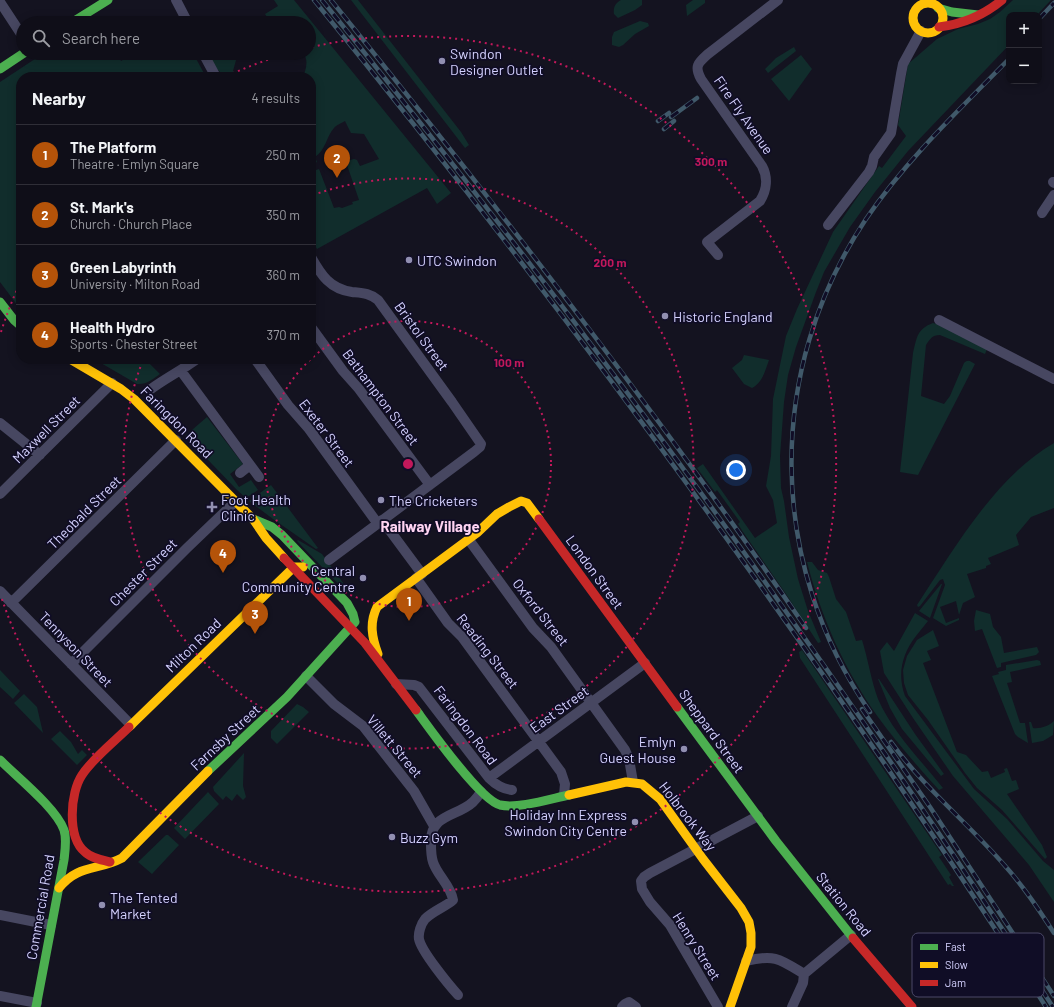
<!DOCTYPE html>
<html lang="en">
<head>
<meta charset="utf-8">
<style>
	body { margin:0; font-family:Barlow,sans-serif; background:#181721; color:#f1f3f6 }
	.controls { position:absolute; right:12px; top:12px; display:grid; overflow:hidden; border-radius:8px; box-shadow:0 2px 10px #0003 }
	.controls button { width:36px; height:36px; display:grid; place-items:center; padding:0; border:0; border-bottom:1px solid #2f2e37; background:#0f0e18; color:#f1f3f6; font:20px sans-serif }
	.you { position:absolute; left:736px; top:470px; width:14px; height:14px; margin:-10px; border:3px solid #fff; border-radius:50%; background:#1a73e8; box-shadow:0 0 0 6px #1a73e833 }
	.badge { display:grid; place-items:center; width:26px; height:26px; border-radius:50%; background:#b45309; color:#fff; font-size:13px; font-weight:700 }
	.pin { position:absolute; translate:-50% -33px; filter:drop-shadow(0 1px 2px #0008) }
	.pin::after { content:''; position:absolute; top:21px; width:14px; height:12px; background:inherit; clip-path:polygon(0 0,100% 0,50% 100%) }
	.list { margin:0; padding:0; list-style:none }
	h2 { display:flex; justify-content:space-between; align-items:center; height:52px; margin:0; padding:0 16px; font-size:17px }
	h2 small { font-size:13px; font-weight:400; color:#9b9ca2 }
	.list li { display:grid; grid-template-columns:26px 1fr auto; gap:12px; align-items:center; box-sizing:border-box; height:60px; padding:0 16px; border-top:1px solid #2f2e37 }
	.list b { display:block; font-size:15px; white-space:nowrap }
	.list p { margin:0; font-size:13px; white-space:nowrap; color:#9b9ca2 }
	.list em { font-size:13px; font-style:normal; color:#9b9ca2 }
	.icon { flex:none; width:22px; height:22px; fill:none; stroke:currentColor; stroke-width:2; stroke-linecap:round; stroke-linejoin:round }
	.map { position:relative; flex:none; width:1054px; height:1007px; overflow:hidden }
	.search { position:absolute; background:#0f0e18; box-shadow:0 2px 10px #0003; left:16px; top:16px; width:300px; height:44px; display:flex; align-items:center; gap:10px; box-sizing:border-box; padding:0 14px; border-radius:22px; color:#9b9ca2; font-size:15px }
	.panel { position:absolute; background:#0f0e18; box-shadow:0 2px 10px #0003; left:16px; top:72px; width:300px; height:292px; border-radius:16px }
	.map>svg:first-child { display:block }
</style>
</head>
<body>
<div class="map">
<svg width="1054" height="1007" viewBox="0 0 1054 1007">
	<rect width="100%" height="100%" fill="#141320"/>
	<path fill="#112d2c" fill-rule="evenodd" d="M274,0H294L451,193L437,204L427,188L317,249L311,237V77H303C306,69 309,60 303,53H309V23H271L265,14L278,6ZM345,121L351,133L364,134L379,159L360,166L357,160L354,159L347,161L346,162L359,200L352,202L353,204L342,208L339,207L334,208L319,169L316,170L313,164L317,162L315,157C326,150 326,137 334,128C336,125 342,123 345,121Z
		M351,0H358L461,132L469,145L465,148Z
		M621,0H642V5L635,10L618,18L614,14C613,8 615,3 621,0Z
		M693,0H705V3L687,16L686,5Z
		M1013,0H1051L1037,15H1009V45L908,151L875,192L850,227L824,272L816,292L796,347L788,375L784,402L780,456L781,488L784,501L789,537L798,579L808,611L821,642L818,643L786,594L743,532L738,524L740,522L717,490L715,492L697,468L703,464L755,538L777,523L773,500L766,486L771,456L773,399L786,336L797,309L833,232L879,166L882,168L906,136L898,125L908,64L937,39L958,29L978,24L990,19L1000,12Z
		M640,21L648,23L649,26L635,34L623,45L619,47L612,45V37L614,32Z
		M794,47L796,51L768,73L765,69L776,58Z
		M44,53H117L121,61L135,53H193L206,77H21V310L0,282V82Z
		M205,53H238L233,71L237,77H225L214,66Z
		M801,55L812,69L789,101L771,79Z
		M933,323L940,325L987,349L985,354L940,335C932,335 930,339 926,345L921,396L944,404L950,396L964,363C968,359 970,361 975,364L918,475L900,472L913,353C917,337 917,329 933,323Z
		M744,355L769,360C765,371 763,382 752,388L744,384L732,368L742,360Z
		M94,359H145L160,374C153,379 146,385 137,384Z
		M207,417L243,464L230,474L239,487L251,480L258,490L246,498L237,490L185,436Z
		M1054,443V508L1031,517L1016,535L1019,545L988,558L991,564L986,566V568L967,574L975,597L963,603L959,615L956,601L940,607L946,623L959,618V620L946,626L933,618L945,585L943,579L940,580L920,606L918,607L917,605C954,549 995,477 1054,443Z
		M271,485L318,548L316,549L273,519L249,501Z
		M298,540L322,554L349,591L347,593L297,541Z
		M807,562H812L818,570L827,573L829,577L836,599L846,612L856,641L862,640C868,659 871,680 878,699C893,733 920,759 943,788L939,790C918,767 897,743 878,717C845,671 821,617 807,562Z
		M941,584H942L930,618L919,611Z
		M976,610L990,614L993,627L1001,637L1004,653L1037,647L1039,652L1036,655L1001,663V667L997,668L982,629L975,631L974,621Z
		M915,613L928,621C924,626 920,631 916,636C902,654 897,674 905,696L974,789L1007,819L1043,861L1054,870V902L1029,865L953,776L913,718L884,673L880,651L887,642L894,651Z
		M933,630L939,646L927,651L931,660L923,663L957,752L966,755L982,772L988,771L991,778L1005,772L1004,769L1007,768L1012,781L1016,780L1019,789L1007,794L1042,845L1047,857L1045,859L1002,810L977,788L965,773L928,720L908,695L904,683L903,670L907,656L917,640Z
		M802,650L942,855L939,857L951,875L949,877L954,886H952L950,884L948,885L800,658L799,652Z
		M1037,660L1040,661L1041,665L1010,672L1012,682L1007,683L1020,723H1025L1028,743L1018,737L1015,734L992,676L999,674L998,672L1006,670V665Z
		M0,670L20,691L13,699L0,687Z
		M878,679H879L915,734L944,774L941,776L902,729L890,708Z
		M24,694L37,707L43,733L14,703Z
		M297,704L303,707L309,712L277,744L271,738V731Z
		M1054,721L1053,735L1043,741L1032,743L1029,722H1031L1033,728C1040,729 1049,726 1054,721Z
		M60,731L71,742L78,754L82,750L87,755L77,765L51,739Z
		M244,753L243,786L246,797L243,800L237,794L232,801L226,796L223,800L214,791L213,787Z
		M208,792L219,804L185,839L174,828Z
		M166,835H168L179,845L152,874L138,862Z"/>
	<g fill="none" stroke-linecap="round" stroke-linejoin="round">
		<path stroke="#474761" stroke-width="10" d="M176,0L188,23
			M0,2L23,37
			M203,53L216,77
			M1053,182L1054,183
			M1042,213L1054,195
			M828,225L869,172L872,166L874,157L891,133L901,74L903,64L921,31
			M718,255L707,242L760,201C767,190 768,177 762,166L701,79C694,66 698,63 708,54L778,0
			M311,257C321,275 330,289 352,292C362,293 370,293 378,300L452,402L481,444L480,447L474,452L329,560
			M939,320L1054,379
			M311,327L343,371L359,389L430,485
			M255,359L288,405L309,429L378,524
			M181,371L259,477
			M151,389C166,378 182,370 197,359
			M0,423L40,455
			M240,473L250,465
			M0,494L112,383
			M382,520L422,574
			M469,540L533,628L551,647L625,750L629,759L633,782
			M416,578L448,623L462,637L561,772L565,784L564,795
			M0,591L131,725
			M11,603L176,440
			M71,664L187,548L235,502
			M306,676L334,704L363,726L414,791L434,826
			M396,684L414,685L419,687L489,778C496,785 502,789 512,790
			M489,778L645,663
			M0,915L51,925
			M746,961C775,954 780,959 804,974
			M804,974L851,935
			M458,995C449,985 421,951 419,939C418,933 421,924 425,919C433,911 445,907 453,900C451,886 437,875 433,862C431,856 431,850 431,844C429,814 457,817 473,802C476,799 479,795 481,792
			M0,996L37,1003
			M622,1007L625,1004L629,1002L636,1007
			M718,1007L670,925L650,902L642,889L641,881L644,877L650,873L758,816
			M792,1007L803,983L804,974"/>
		<path stroke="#4caf50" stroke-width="9" d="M938,8L952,12L978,15
			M71,23L108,0
			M0,69L24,53
			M0,302L14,320L21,326
			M677,707L776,841L853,938
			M416,710C430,729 480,800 500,805C518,809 550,799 569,795
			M0,760C17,777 56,808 64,830C67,839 65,851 64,860L36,1007
			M208,771L287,697L355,622L353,614L347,603L282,535L272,527L253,519"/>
		<path stroke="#ffc107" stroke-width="9" d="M913 18a15 15 0 1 1 30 0a15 15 0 1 1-30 0Z
			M70,359L121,389L134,399L253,519L266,538L284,558
			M378,654C372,638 369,623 377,607L477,533L497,514L509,507L521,501L527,503L539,519
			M129,727L294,567H303
			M569,795L626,782L642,784L660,799L703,859L741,908L749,922L751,933V947L730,1007
			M59,888C78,864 98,871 122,858L208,771"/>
		<path stroke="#c62828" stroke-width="9" d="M939,27C963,24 984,15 1002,0
			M539,519L677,707
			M284,558L365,643L416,710
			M110,862C101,860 91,858 85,852C67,837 70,793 82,775C93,758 115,741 129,727
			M853,938L912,1007"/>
		<g stroke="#40596a" stroke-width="4.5">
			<path id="rail" d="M314,0C576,322 821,658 1046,1007
				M322,0C583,322 829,658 1053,1007
				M331,0C496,204 657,412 806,628
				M1039,19L1054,3
				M671,117L697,98
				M658,121L669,113
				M664,129L674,121
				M862,709L930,807L1054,996
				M870,712C767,563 765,370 866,219C906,160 959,110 1009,59
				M891,742C924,788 969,824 1006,867C1024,887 1039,910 1054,933"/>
		</g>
		<use href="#rail" stroke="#100d26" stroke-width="3" stroke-dasharray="9" stroke-linecap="butt"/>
	</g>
	<g fill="none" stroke="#c2185b" stroke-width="2" stroke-dasharray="2 4">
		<circle cx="408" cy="464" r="143"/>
		<path d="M313 195A285 285 0 1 1 143 360"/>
		<path d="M1 332A428 428 0 0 1 20 283M227 76A428 428 0 0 1 286 54M312 47A428 428 0 1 1 1 596"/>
	</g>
	<g fill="#918fb1" stroke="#100d26" stroke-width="1.5">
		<circle cx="442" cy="61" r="4"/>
		<circle cx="409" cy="260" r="4"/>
		<circle cx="665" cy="316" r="4"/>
		<circle cx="381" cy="500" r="4"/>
		<path d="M210 501h4v4h4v4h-4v4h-4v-4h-4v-4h4z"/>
		<circle cx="363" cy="578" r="4"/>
		<circle cx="684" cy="749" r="4"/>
		<circle cx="635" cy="822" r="4"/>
		<circle cx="392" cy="837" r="4"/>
		<circle cx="102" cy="905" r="4"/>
	</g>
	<g text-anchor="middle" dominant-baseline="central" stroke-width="3.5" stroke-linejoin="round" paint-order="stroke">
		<g font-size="14" fill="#d5d2ff" stroke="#100d26" text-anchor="start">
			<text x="450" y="53">Swindon<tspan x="450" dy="16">Designer Outlet</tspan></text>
			<text x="417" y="260">UTC Swindon</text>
			<text x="673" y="316">Historic England</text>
			<text x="221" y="499">Foot Health<tspan x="221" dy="16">Clinic</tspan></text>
			<text x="389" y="500">The Cricketers</text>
			<text x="355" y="570" text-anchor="end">Central<tspan x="355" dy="16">Community Centre</tspan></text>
			<text x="676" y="741" text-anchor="end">Emlyn<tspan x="676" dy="16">Guest House</tspan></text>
			<text x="627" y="814" text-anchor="end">Holiday Inn Express<tspan x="627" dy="16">Swindon City Centre</tspan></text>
			<text x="400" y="837">Buzz Gym</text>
			<text x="110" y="897">The Tented<tspan x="110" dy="16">Market</tspan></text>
		</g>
		<g font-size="14" fill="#d5d2ff" stroke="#100d26">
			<text transform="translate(744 115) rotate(55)">Fire Fly Avenue</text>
			<text transform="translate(422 336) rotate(54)">Bristol Street</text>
			<text transform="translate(381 397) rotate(53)">Bathampton Street</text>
			<text transform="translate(177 422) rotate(45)">Faringdon Road</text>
			<text transform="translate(46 429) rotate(-45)">Maxwell Street</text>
			<text transform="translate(327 433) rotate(53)">Exeter Street</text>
			<text transform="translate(84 512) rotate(-45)">Theobald Street</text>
			<text transform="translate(143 572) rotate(-45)">Chester Street</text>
			<text transform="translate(595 572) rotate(54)">London Street</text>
			<text transform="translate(541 612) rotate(52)">Oxford Street</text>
			<text transform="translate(193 645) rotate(-44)">Milton Road</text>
			<text transform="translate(76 649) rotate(46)">Tennyson Street</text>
			<text transform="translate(488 651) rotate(52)">Reading Street</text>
			<text transform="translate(559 709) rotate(-36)">East Street</text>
			<text transform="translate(466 725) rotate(53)">Faringdon Road</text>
			<text transform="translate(712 731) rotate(54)">Sheppard Street</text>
			<text transform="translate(225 737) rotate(-43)">Farnsby Street</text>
			<text transform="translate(395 746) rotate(50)">Villett Street</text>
			<text transform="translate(688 816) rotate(52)">Holbrook Way</text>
			<text transform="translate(844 904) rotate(51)">Station Road</text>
			<text transform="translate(40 907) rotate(-80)">Commercial Road</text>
			<text transform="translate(697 946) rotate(58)">Henry Street</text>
		</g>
		<g font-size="15" font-weight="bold" fill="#ffd4f2" stroke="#100d26">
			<text x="430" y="526">Railway Village</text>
		</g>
	</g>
	<rect x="912" y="933" width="132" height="64" rx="6" fill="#100d26" stroke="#4b4867" stroke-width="1"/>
	<rect x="920" y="944" width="18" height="6" fill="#4caf50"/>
	<rect x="920" y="962" width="18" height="6" fill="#ffc107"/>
	<rect x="920" y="980" width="18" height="6" fill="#c62828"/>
	<g font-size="11" fill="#d5d2ff">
		<text x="945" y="951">Fast</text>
		<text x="945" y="969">Slow</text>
		<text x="945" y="987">Jam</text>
	</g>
	<circle cx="408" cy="464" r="6" fill="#c2185b" stroke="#100d26" stroke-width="2"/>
	<g font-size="12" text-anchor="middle" font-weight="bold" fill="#c2185b" stroke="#100d26" stroke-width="3.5" stroke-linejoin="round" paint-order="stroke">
		<text x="711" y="166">300 m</text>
		<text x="610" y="267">200 m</text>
		<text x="509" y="367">100 m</text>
	</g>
</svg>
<div class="controls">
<button>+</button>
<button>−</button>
</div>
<div class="you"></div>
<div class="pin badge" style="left:409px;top:621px">1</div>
<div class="pin badge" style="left:337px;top:178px">2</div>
<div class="pin badge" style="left:255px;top:634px">3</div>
<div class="pin badge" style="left:223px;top:573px">4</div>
<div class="search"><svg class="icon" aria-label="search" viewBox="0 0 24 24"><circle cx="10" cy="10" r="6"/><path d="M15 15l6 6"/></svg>Search here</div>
<section class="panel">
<h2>Nearby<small>4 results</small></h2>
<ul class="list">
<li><span class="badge">1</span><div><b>The Platform</b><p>Theatre · Emlyn Square</p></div><em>250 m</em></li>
<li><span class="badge">2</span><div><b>St. Mark's</b><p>Church · Church Place</p></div><em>350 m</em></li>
<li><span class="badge">3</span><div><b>Green Labyrinth</b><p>University · Milton Road</p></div><em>360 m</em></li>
<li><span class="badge">4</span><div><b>Health Hydro</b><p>Sports · Chester Street</p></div><em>370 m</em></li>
</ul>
</section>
</div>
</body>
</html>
